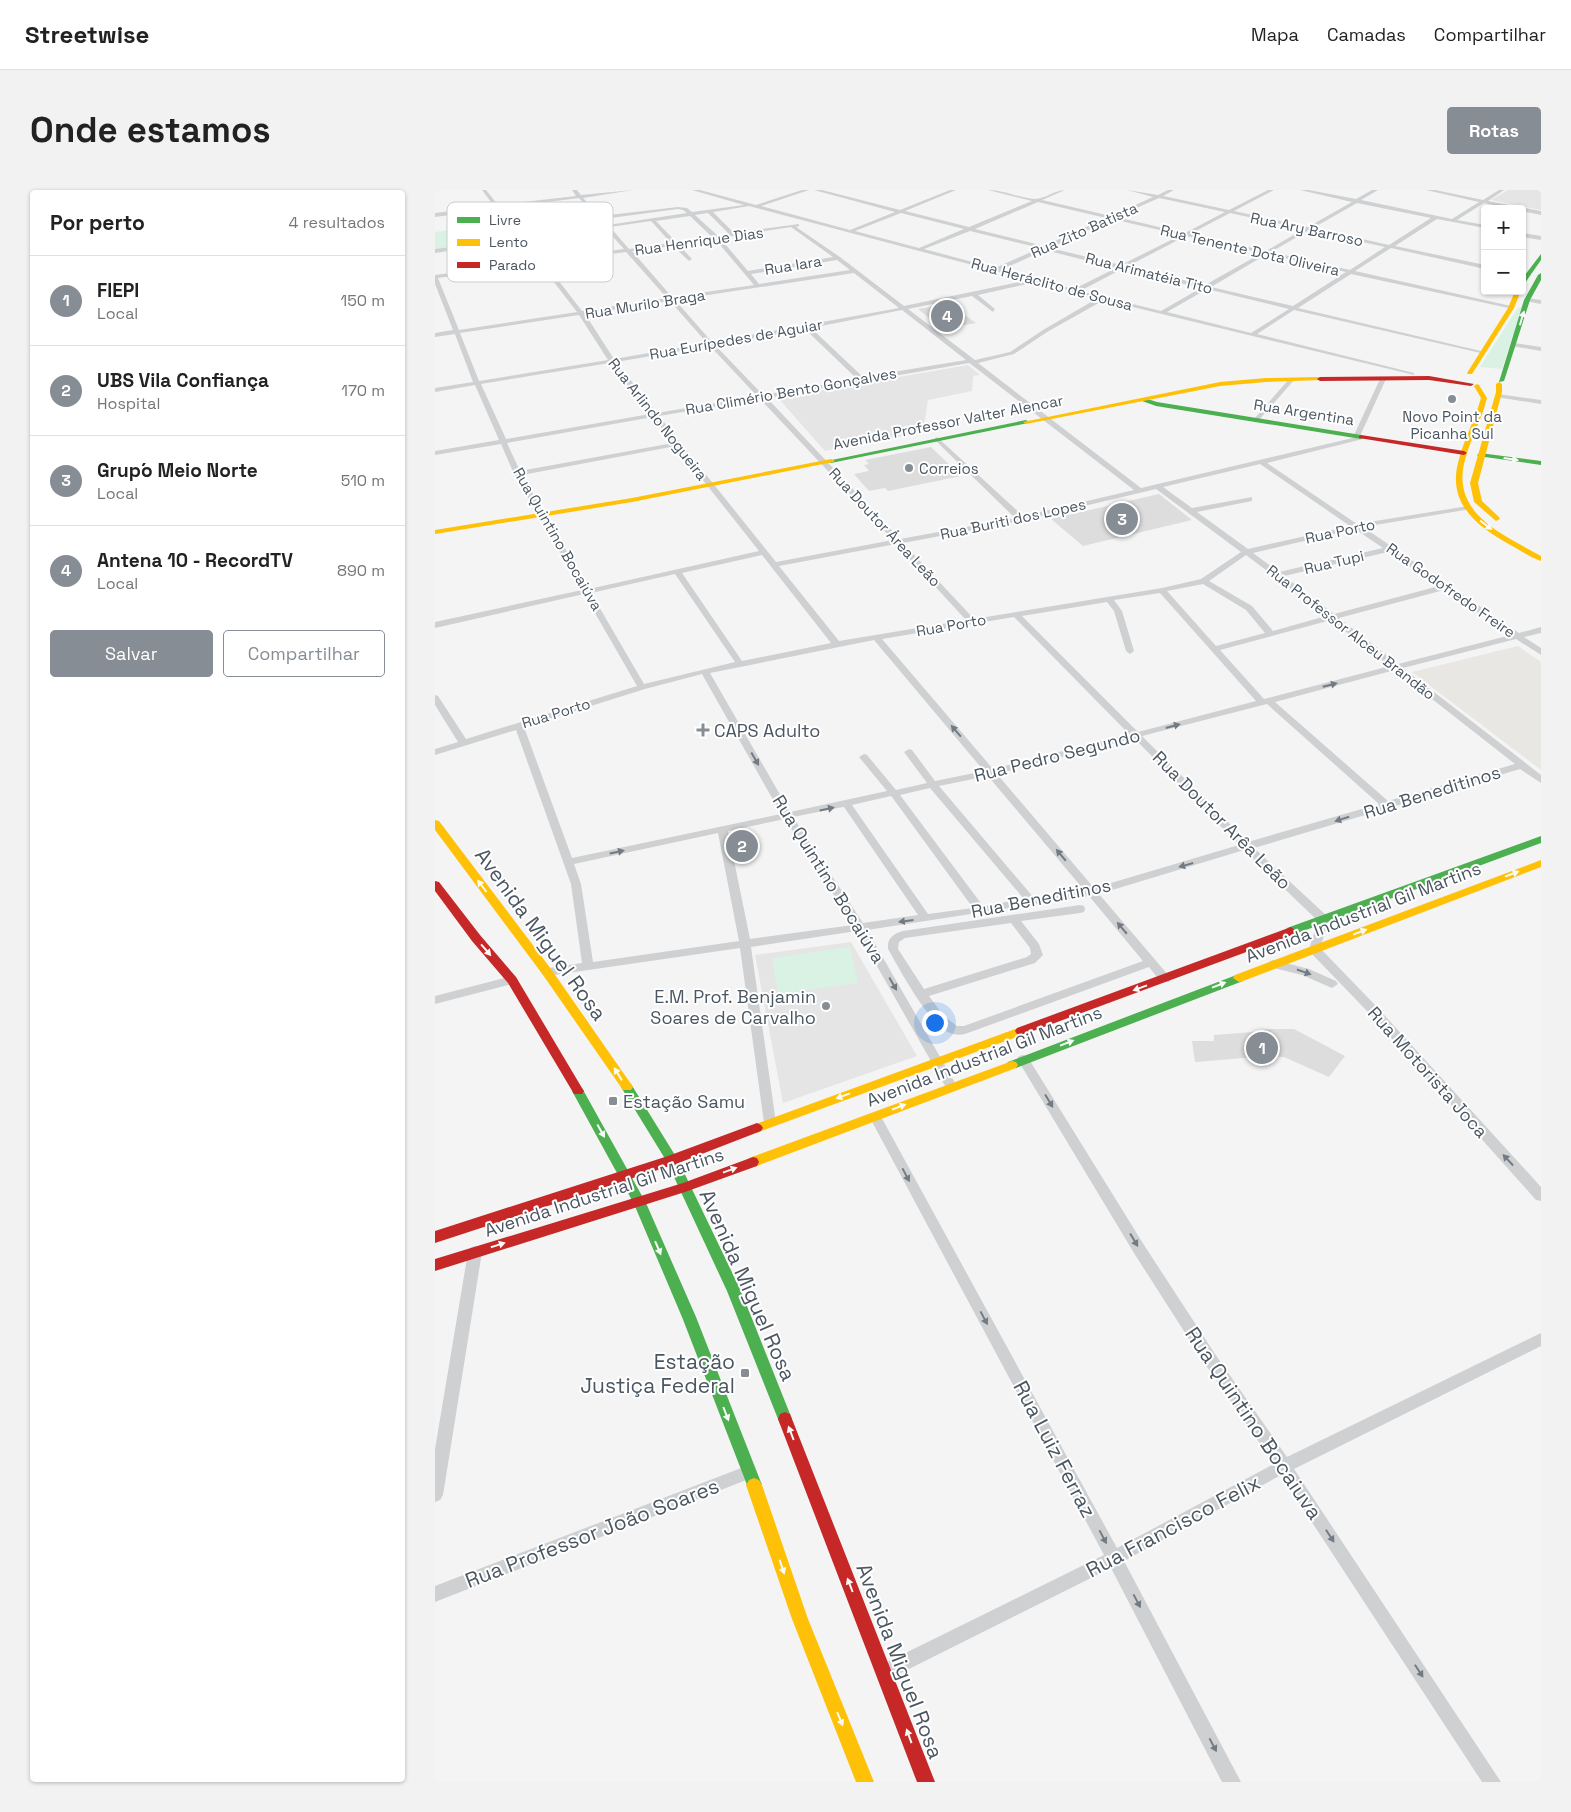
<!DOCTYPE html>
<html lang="pt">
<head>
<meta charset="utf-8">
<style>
	body { margin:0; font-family:"Space Grotesk",sans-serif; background:#f2f2f2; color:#222 }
	.controls { position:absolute; right:15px; top:15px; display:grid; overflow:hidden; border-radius:5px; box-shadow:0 1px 4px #0004 }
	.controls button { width:45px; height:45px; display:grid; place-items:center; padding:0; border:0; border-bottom:1px solid #e0e0e0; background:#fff; color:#222; font:25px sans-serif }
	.you { position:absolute; left:499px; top:832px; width:18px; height:18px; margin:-12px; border:4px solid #fff; border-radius:50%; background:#1a73e8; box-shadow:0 0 0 8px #1a73e833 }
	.badge { display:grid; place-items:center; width:32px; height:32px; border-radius:50%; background:#868d94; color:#fff; font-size:16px; font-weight:700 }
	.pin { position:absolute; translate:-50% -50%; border:2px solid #fff; box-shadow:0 1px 5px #0006 }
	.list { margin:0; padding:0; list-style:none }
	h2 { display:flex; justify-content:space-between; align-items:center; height:65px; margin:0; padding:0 20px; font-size:21px }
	h2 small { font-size:16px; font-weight:400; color:#767676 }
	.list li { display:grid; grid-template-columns:32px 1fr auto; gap:15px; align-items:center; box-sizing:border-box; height:90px; padding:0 20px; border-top:1px solid #e0e0e0 }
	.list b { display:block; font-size:19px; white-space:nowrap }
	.list p { margin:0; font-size:16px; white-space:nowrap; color:#767676 }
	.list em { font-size:16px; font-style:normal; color:#767676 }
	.actions { display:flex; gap:10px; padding:15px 20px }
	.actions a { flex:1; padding:11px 0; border:1px solid #868d94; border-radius:5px; text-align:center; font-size:18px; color:#868d94 }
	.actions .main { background:#868d94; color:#fff }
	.map { position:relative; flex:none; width:1106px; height:1592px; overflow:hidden; border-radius:5px }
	header { display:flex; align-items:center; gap:30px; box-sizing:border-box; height:70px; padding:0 25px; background:#fff; border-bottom:1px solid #e0e0e0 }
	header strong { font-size:24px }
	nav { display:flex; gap:28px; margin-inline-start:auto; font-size:18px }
	.intro { display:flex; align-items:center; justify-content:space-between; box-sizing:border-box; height:120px; padding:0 30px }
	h1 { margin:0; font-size:35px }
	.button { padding:12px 22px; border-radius:5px; background:#868d94; color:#fff; font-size:18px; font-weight:700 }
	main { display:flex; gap:30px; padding:0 30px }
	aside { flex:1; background:#fff; border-radius:5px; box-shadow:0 1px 4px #0004 }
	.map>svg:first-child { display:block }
</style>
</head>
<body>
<header>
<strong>Streetwise</strong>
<nav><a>Mapa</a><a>Camadas</a><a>Compartilhar</a></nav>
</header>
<div class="intro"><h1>Onde estamos</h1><a class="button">Rotas</a></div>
<main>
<aside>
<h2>Por perto<small>4 resultados</small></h2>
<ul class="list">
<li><span class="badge">1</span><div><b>FIEPI</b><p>Local</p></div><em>150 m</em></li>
<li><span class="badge">2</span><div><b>UBS Vila Confiança</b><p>Hospital</p></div><em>170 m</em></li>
<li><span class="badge">3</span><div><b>Gruṕo Meio Norte</b><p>Local</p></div><em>510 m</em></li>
<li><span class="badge">4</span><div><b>Antena 10 - RecordTV</b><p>Local</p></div><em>890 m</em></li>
</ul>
<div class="actions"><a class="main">Salvar</a><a>Compartilhar</a></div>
</aside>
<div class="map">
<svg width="1106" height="1592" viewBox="0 0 1106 1592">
	<rect width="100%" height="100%" fill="#f4f4f4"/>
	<path fill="#e8e7e3" d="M1083,456L1106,472V580L977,482Z"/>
	<path fill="#e6e5e6" d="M1073,0H1106V20L1056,10Z
		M533,175L545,185L538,186L537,201L493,210L488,242L390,261L343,208Z
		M416,752L482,866L348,913L320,765Z"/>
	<path fill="#d9f2e3" d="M68,33L79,48L0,59V42Z
		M1087,116L1067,179L1045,177L1082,119Z
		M415,757L423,793L343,804L337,768Z"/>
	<path fill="#ddddde" d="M514,114L541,133L508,139L483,119Z
		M496,257L526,286L453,301L450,298L434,301L419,284L434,281L429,275L434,274L430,270Z
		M724,304L757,330L648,356L616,329Z
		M832,839H859L910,866L894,887L849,867L833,866L760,872L757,851H779V845L818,842Z"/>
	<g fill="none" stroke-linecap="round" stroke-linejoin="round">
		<path fill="#ced0d2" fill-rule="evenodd" d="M47,0H51L63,15L141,6L137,0H142L146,5L198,0L148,8L165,26L243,17L252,18L257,22L309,15L257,0H265L321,15L367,0H374L326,16L415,40L460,22L379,0H387L465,20L515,0H521L470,21L534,37L597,11L553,0C569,0 584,8 600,9C610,9 620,0 630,0L607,10L676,26L718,7L692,0L723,5L733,0H739L728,6L794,20L833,0H839L799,21L873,37L917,12L865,0H874L921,9L937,0H943L926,10L1017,29L1044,12L991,0H1000L1048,10L1064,0H1069L1053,11L1106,21V25L1087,21V19H1078L1049,13L1022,30L1050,35V38L1002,29L960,56L1050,75V79L956,58L920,81L1076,116L1078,119L916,84L863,118L1050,162V164L859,120L822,144L979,183V185L669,110L612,142L579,164L543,173L706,298L922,247L919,245L945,189L948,187L951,189L925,246H932V248L832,273L922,334L1033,316V320H1030L928,337L1084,443L1106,437V443L1089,447L1106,458V465L1081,449L968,478L1106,585V593L1085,579L819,658L893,727L894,730L885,758L940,815L1106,997V1011L1101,1010L932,821L875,762L874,759L883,731L809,660L664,704L734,786L736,789L734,792H726L714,777L530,844C525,845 520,845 515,843C493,833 465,780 453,759C452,748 458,744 468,741L645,715L649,716L650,719L649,722L645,723L586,731L604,754L608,765L600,773L494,806L508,825L522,836H529L708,771L654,706L432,740L523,898L521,901H513L422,741L316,757L341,933L339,936H331L329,933L305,758L112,786L108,785L106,782L108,779L147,773L136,694L81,540L0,565V559L23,552L0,515V505L3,506L31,549L202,496L149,404L0,438V432L147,400L79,284L66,254L0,265V261L64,250L40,195L0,202V198L38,192L20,144L0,147V143L18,140L0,94V85L103,71L84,50L0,63V59L82,48L61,19L0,27V23L59,16ZM144,8L168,35L87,47L65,18ZM724,8L790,22L750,43L681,27ZM603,12L671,28L609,56L540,39ZM922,13L996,28L954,55L878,38ZM314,16L594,90L469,116L405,67L361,37L364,36V34L299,43L278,22ZM243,19L248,20L252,23L173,35L168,29ZM273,23L294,44L283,46L260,25ZM466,23L529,39L484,58L420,41ZM795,23L869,39L831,61L755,44ZM255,26L277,47L241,52L221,31ZM677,29L746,45L686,75L615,58ZM216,31L236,53L194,59L175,37ZM356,37L398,67L313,81L285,48ZM170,38L189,59L108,70L89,50ZM874,40L950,57L915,80L836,62ZM535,41L605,58L560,78L489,59ZM751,46L827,63L770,95L691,77ZM280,49L319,95L237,107L197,61L238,56L254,71L257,69L244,55ZM610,60L681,78L639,99L566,80ZM191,62L232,108L147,121L110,73ZM832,64L911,82L858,116L776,97ZM402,70L415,80L324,94L316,84ZM105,74L142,122L24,140L3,88ZM687,79L766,98L726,121L645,101ZM419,83L464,118L277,152L240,110ZM601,92L663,108L608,140L575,162L540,170L473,119L537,106L558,122L560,119L543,105ZM772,99L854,119L816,143L732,122ZM235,111L272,153L179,169L150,124ZM467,120L531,170L428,187L376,138ZM144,125L173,170L44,191L25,143ZM370,139L422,189L328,205L280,155ZM275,156L322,206L222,223L181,172ZM175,173L215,224L71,249L46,194ZM534,173L537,175L699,300L588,326L502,247L500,248V250L580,328L465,349L332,208ZM325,209L458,350L341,372L224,226ZM218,227L238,253L85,281L72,253ZM241,256L324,361L154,399L87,285ZM825,274L915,336L813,359L762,322L817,311V307L757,318L728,297ZM721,299L806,362L766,389L727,398L539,429L468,353L586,331ZM920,339L948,358L844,382L818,363ZM461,354L531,430L404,451L344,376ZM953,362L1004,396L899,424L849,386ZM327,365L396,453L307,471L247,383ZM811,365L891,426L838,441L817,416L774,391ZM240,384L300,472L209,494L156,403ZM768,394L811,420L830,443L781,456L732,401ZM1009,400L1076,445L963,474L904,428ZM725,403L821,511L703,542L587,426L672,412L679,421L691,461L695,464L699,461L687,421L679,410ZM579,427L694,544L558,579L447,449ZM896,430L955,476L829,509L785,460ZM439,450L549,581L500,591L477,560L474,559L469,562L492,593L461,600L432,565L429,564L424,567L452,601L355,622L275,483ZM960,480L1080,574L953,611L840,512ZM267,484L346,624L137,668L89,537L210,499ZM832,514L944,614L813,652L707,546ZM699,548L804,655L659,698L562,584ZM553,586L649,700L599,708L504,596ZM495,598L589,709L548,716L465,605ZM456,606L457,607L538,718L493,724L417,615ZM408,617H409L483,725L428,733L358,627ZM350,629L418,735L315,749L293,641ZM283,643L304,751L158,772L146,694L139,674ZM576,733L595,758L596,764L592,767L489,799L463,759L464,752L470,748Z
			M1087,43L1106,46V50L1087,47Z
			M1092,108L1106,110V114L1090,111Z
			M1079,153L1106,157V161L1077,156V154Z
			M855,188L860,189L823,231H819V229Z
			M1063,204L1106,210V214L1061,207V205Z
			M839,770L874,779L901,791L903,794L897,798L867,785L835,777L833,774L835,771Z
			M77,786L81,787L83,790L81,793L0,814V806Z
			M588,865L592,866L709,1055L780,1164L852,1267L1106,1143V1156L859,1279L1066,1592H1047L846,1285L689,1371L806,1592H787L676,1378L456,1488L450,1490L444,1488L442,1482L444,1476L669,1365L434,926L436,923H444L682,1358L839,1274L770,1174L699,1063L584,872L582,869L584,866Z
			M40,1056L45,1058L47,1062L8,1305L5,1310L0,1312V1259L33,1062L35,1058Z
			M314,1275L319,1277L322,1282L319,1287L0,1412V1396Z"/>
		<path fill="#4caf50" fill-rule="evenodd" d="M1106,64V70L1090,93H1087V89Z
			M1106,83V90L1095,110L1069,191L1064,192L1089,110L1103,85Z
			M709,208L722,212L926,245L929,247L926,249L721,216L707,211L706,210Z
			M591,230L594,232L593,233L396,273L392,271Z
			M1045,263L1106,271V275L1043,266L1042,265Z
			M1106,646V653L860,744L856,745L851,741L852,738Z
			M804,784L810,788L808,791L581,878H573L571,875L573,872Z
			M192,892L196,894L243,970L306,1101L357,1229L355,1234L350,1236L345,1234L292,1101L232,972L186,897L188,894Z
			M143,896L147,898L211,1013L261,1127L327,1295L324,1300L319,1302L314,1300L247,1127L199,1014L137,901L139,898Z"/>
		<path fill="#ffc107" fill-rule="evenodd" d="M1080,101H1086L1079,118L1037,184H1033L1032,183L1073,118Z
			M885,187L888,189L887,190L831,192L785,196L591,234L588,232L785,192L831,188Z
			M1064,192L1067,194V202L1043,293L1047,311L1064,327L1065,329L1061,331L1039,312L1035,293L1061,202V194Z
			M1042,194L1044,195L1052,208C1047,230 1034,251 1029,274C1018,325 1069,345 1106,366V371C1097,368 1088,362 1079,357C1046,339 1012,316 1023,273C1028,251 1040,230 1046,208L1039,196Z
			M396,269L400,271L398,272L197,312L0,344V340L197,308Z
			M0,630L4,631L116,779L196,894L198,897L196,900H188L108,785L0,640Z
			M1106,670V677L808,791L804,792L798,788L800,785Z
			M586,837L590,838L592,841L590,844L326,941L322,943L318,941L316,938L318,935Z
			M577,871L581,872L583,875L581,878L322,976L318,977L314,976L312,972L314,968Z
			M319,1288L324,1290L327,1295L373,1429L439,1592H421L357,1429L311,1295L314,1290Z"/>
		<path fill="#c62828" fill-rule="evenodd" d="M994,186L1039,194L1036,196L994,190L885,191L882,189L885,187Z
			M926,245L1029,261L1032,263L1029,265L924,248V246Z
			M0,691L4,692L45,745L81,787L147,898L149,901L147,904H139L73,793L37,751L0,701Z
			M856,737L861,741L860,744L590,844H582L580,841L582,838Z
			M322,933L326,935L328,938L326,941L241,974L0,1053V1041L233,966Z
			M318,967L322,968L324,972L322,976L250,1002L0,1081V1069L248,993Z
			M350,1222L355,1224L357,1229L500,1592H482L343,1229L345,1224Z"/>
	</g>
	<defs><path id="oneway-solid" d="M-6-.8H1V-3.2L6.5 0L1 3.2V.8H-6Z" transform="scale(1.25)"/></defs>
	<g fill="#f6fbf6">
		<use href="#oneway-solid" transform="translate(1087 128) rotate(-73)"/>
		<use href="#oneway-solid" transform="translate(1076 269) rotate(8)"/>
		<use href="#oneway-solid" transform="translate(1051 335) rotate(37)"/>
		<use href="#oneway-solid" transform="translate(1077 684) rotate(-21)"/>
		<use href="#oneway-solid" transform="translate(47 696) rotate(-127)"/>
		<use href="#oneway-solid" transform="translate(925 742) rotate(-21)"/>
		<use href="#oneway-solid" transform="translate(51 760) rotate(49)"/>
		<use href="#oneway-solid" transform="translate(784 795) rotate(-21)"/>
		<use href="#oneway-solid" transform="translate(705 798) rotate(160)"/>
		<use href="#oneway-solid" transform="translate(632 853) rotate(-21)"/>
		<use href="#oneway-solid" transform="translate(183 884) rotate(-122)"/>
		<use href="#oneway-solid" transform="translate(408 906) rotate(160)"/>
		<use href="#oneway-solid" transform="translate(464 917) rotate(-21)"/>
		<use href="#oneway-solid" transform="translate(166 941) rotate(61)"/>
		<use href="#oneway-solid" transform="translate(295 980) rotate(-20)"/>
		<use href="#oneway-solid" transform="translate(63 1055) rotate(-17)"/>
		<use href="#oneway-solid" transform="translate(223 1058) rotate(67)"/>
		<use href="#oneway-solid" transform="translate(291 1224) rotate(69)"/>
		<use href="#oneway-solid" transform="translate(356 1243) rotate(-111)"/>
		<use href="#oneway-solid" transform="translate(347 1377) rotate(71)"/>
		<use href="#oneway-solid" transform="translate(415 1395) rotate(-111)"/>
		<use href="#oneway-solid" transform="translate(405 1529) rotate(68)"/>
		<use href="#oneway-solid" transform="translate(474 1546) rotate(-110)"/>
	</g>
	<g fill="#727b83">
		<use href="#oneway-solid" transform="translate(895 495) rotate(-14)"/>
		<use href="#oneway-solid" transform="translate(738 536) rotate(-15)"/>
		<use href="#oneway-solid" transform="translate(521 541) rotate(-131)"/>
		<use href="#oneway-solid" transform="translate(320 569) rotate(60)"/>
		<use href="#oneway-solid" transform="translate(392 619) rotate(-12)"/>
		<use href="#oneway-solid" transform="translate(907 629) rotate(163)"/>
		<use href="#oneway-solid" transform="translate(182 662) rotate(-12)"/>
		<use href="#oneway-solid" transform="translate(626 665) rotate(-130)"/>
		<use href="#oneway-solid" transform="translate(751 675) rotate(164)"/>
		<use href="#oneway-solid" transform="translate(471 731) rotate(173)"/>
		<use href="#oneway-solid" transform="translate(687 738) rotate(-130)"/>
		<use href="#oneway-solid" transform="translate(869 782) rotate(19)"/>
		<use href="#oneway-solid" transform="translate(458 794) rotate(60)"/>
		<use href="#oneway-solid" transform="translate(614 911) rotate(59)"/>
		<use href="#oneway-solid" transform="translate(1073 970) rotate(-133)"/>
		<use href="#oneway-solid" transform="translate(471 985) rotate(62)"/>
		<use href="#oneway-solid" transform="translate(699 1050) rotate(59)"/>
		<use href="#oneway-solid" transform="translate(549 1128) rotate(62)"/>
		<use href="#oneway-solid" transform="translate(895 1346) rotate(57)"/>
		<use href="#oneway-solid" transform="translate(668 1347) rotate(62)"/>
		<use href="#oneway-solid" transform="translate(702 1411) rotate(62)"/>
		<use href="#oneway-solid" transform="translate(984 1481) rotate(57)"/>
		<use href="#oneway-solid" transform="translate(778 1555) rotate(62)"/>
	</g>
	<g fill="#868d94" stroke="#fff" stroke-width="2">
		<circle cx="1017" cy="209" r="5"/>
		<circle cx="474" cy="278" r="5"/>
		<path d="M265.5 532.5h5v5h5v5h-5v5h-5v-5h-5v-5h5z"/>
		<circle cx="391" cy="816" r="5"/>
		<rect x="173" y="906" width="10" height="10" rx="2.5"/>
		<rect x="305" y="1178" width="10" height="10" rx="2.5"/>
	</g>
	<g text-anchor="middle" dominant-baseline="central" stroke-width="4" stroke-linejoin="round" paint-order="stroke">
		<g font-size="15" fill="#4a5661" stroke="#fff">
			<text transform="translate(872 39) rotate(12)">Rua Ary Barroso</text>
			<text transform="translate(649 40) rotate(-24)">Rua Zito Batista</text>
			<text transform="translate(264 51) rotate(-8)">Rua Henrique Dias</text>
			<text transform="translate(815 60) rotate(13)">Rua Tenente Dota Oliveira</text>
			<text transform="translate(358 75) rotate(-9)">Rua Iara</text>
			<text transform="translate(714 83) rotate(14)">Rua Arimatéia Tito</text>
			<text transform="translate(617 94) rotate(15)">Rua Heráclito de Sousa</text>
			<text transform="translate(210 114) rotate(-9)">Rua Murilo Braga</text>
			<text transform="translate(301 149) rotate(-10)">Rua Eurípedes de Aguiar</text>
			<text transform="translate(356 201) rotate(-10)">Rua Climério Bento Gonçalves</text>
			<text transform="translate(869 222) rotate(9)">Rua Argentina</text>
			<text transform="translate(223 229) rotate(52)">Rua Arlindo Nogueira</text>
			<text transform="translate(513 232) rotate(-11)">Avenida Professor Valter Alencar</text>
			<text transform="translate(578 329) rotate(-12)">Rua Buriti dos Lopes</text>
			<text transform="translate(450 337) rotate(47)">Rua Doutor Área Leão</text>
			<text transform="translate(905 341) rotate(-12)">Rua Porto</text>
			<text transform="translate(123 349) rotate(60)">Rua Quintino Bocaiúva</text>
			<text transform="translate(899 372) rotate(-13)">Rua Tupi</text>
			<text transform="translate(1016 400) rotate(35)">Rua Godofredo Freire</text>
			<text transform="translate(516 435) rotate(-10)">Rua Porto</text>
			<text transform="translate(916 442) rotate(38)">Rua Professor Alceu Brandão</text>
			<text transform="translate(121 523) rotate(-17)">Rua Porto</text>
		</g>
		<g font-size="15" fill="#4a5661" stroke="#fff">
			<text x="1017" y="226">Novo Point da<tspan x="1017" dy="17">Picanha Sul</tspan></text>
			<text x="484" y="278" text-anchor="start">Correios</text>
		</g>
		<g font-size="18" fill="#4a5661" stroke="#fff" text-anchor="start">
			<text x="279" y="540">CAPS Adulto</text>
			<text x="381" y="806" text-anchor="end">E.M. Prof. Benjamin<tspan x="381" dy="21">Soares de Carvalho</tspan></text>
			<text x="188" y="911">Estação Samu</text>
		</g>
		<g font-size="18" fill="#4a5661" stroke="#fff">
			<text transform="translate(622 565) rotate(-14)">Rua Pedro Segundo</text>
			<text transform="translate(997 602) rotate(-17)">Rua Beneditinos</text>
			<text transform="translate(787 630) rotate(45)">Rua Doutor Arêa Leão</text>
			<text transform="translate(394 689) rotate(58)">Rua Quintino Bocaiúva</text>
			<text transform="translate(606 708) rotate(-11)">Rua Beneditinos</text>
			<text transform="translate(928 722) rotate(-21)">Avenida Industrial Gil Martins</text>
			<text transform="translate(549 866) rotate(-21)">Avenida Industrial Gil Martins</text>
			<text transform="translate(993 882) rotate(48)">Rua Motorista Joca</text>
			<text transform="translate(169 1002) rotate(-18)">Avenida Industrial Gil Martins</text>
		</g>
		<g font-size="21" fill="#4a5661" stroke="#fff">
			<text transform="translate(106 744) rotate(54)">Avenida Miguel Rosa</text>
			<text transform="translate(313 1095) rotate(66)">Avenida Miguel Rosa</text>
			<text transform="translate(819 1233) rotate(56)">Rua Quintino Bocaiuva</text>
			<text transform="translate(620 1259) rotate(62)">Rua Luiz Ferraz</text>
			<text transform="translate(738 1336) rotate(-28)">Rua Francisco Felix</text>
			<text transform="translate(157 1343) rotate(-21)">Rua Professor João Soares</text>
			<text transform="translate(465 1471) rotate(69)">Avenida Miguel Rosa</text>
		</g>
		<g font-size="21" fill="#4a5661" stroke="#fff" text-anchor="end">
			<text x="300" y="1171">Estação<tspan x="300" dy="24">Justiça Federal</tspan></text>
		</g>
	</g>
	<rect x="12" y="12" width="166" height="80" rx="8" fill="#fff" stroke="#c9ccd0" stroke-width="1"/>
	<rect x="22" y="27" width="23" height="6" fill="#4caf50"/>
	<rect x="22" y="49" width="23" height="7" fill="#ffc107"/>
	<rect x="22" y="72" width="23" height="6" fill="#c62828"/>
	<g font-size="14" fill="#4a5661">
		<text x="54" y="35">Livre</text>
		<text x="54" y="57">Lento</text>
		<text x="54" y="80">Parado</text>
	</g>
</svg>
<div class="controls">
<button>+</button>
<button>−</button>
</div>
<div class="you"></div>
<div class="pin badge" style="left:827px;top:858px">1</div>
<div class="pin badge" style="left:307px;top:656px">2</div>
<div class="pin badge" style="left:687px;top:329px">3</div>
<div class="pin badge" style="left:512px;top:126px">4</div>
</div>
</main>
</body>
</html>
